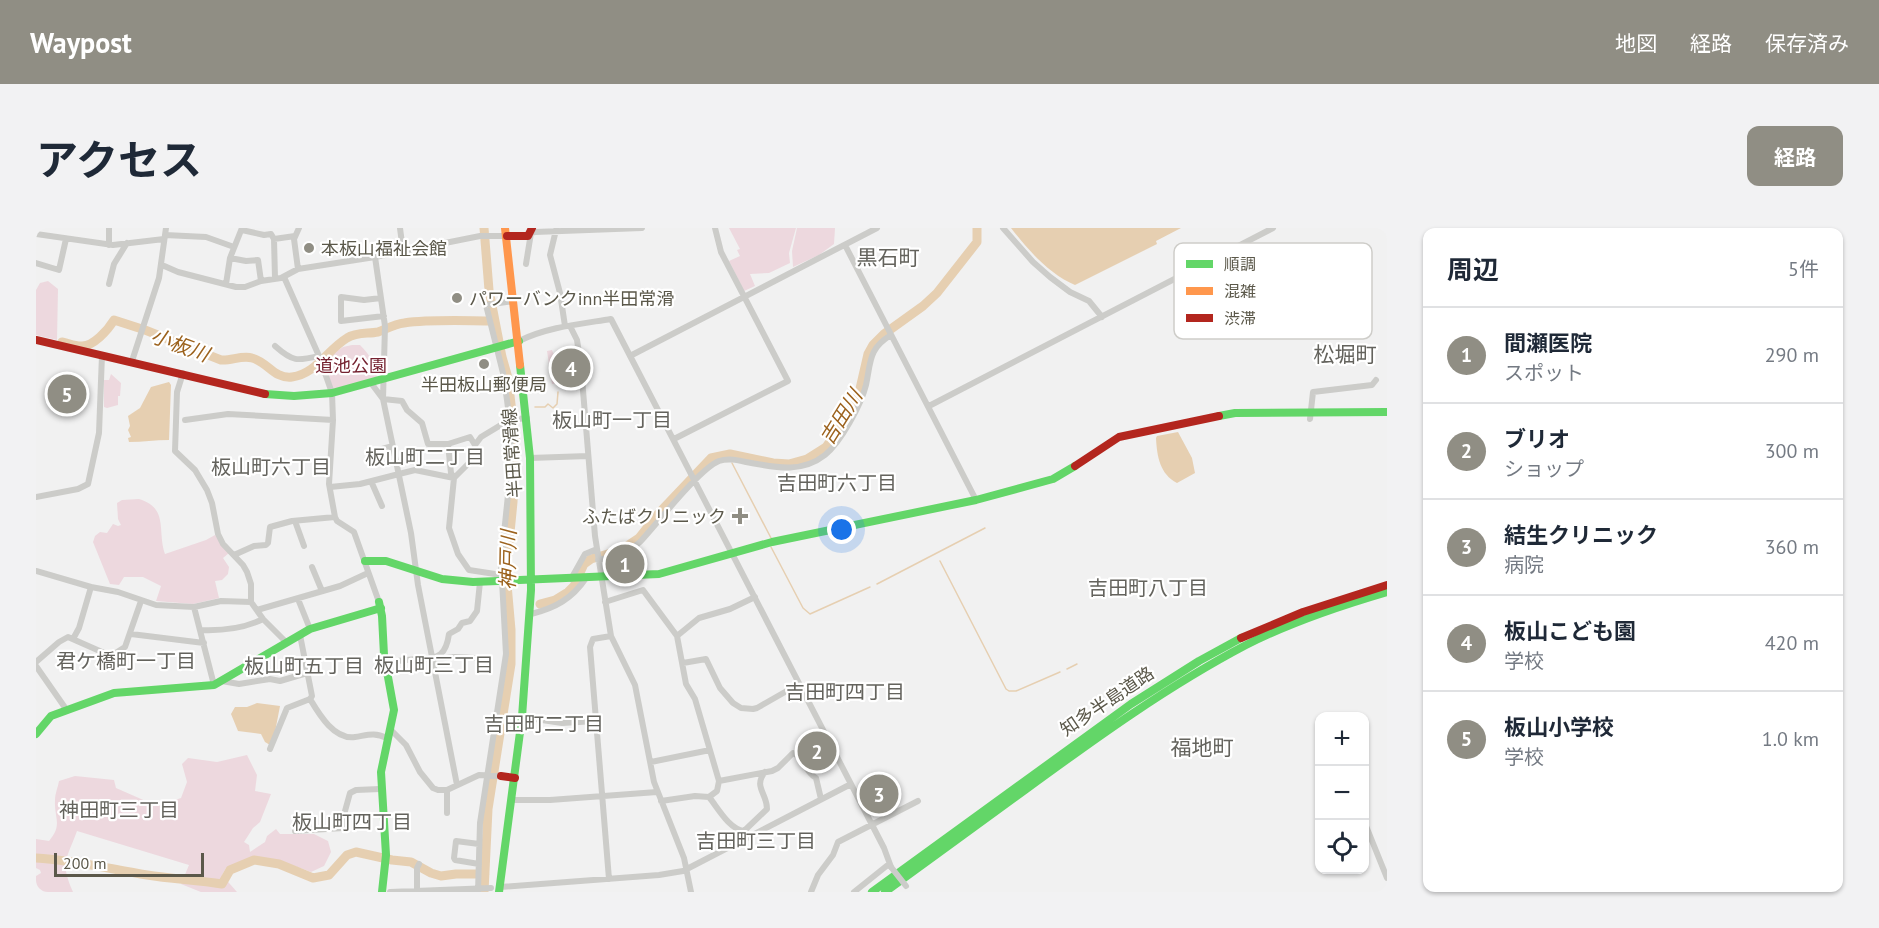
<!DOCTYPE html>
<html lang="ja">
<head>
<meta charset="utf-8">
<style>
	body { margin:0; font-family:"PT Sans","Noto Sans JP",sans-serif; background:#f2f2f3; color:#1f2937 }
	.controls { position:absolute; right:18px; bottom:18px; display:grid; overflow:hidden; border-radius:12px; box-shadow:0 2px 4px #0004 }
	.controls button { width:54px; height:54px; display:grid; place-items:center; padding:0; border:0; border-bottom:2px solid #e0e1e3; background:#fff; color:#1f2937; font:30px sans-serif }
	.scale { position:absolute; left:18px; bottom:15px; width:150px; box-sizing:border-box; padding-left:6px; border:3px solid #5b584a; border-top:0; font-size:16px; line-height:21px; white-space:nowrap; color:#5b584a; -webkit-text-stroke:4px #fff; paint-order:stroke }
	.you { position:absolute; left:806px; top:302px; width:21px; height:21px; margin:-15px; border:4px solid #fff; border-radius:50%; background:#1a73e8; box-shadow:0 0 0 9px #1a73e833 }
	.badge { display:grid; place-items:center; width:39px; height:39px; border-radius:50%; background:#908e84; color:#fff; font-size:20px; font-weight:700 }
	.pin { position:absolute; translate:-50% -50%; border:3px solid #fff; box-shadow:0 2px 6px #0006 }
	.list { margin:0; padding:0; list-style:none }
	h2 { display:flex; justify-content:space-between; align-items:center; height:78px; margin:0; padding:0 24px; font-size:26px }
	h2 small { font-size:20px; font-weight:400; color:#747a83 }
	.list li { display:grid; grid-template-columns:39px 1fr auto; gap:18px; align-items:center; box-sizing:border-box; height:96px; padding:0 24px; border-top:2px solid #e0e1e3 }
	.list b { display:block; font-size:22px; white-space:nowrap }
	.list p { margin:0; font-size:20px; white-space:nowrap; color:#747a83 }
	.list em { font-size:20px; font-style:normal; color:#747a83 }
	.icon { flex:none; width:33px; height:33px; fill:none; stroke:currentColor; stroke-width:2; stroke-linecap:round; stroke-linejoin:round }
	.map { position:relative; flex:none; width:1351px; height:664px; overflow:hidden; border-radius:12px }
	header { display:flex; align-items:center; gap:36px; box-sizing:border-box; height:84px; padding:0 30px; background:#908e84; color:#fff }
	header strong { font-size:28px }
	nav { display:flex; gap:33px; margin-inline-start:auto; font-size:21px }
	.intro { display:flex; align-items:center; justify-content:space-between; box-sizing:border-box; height:144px; padding:0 36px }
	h1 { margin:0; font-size:42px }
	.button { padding:15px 27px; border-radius:12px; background:#908e84; color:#fff; font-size:21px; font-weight:700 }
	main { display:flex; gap:36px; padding:0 36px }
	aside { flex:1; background:#fff; border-radius:12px; box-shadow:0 2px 4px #0004 }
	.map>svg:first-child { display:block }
</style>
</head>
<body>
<header>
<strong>Waypost</strong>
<nav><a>地図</a><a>経路</a><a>保存済み</a></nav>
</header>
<div class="intro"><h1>アクセス</h1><a class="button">経路</a></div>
<main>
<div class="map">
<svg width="1351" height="664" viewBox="0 0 1351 664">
	<rect width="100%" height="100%" fill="#f1f1f1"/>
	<path fill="#edd8de" d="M693,0H760L753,25L754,35L733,45L714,46L719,58L708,63L693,33L704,28L701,22L704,21Z
		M761,0H799L798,16L783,27L757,39L756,23Z
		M12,53L22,61L21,112L0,107V62L4,55Z
		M316,117H324C334,127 340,136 341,150L297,162L288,131L307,119Z
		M516,122L519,130L528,129L531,150L527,151L525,155L516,156L511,123Z
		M75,146L85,155L84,168H82V177L71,180L68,179V152H73Z
		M103,271C133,280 121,303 129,326L170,312L179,307L193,325L187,330L193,339L192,346L186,352L179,353L183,370L157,376L120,373L125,358L107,349H88L83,357L74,356L57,314L59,308L64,304L71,305L77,296L82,298L85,297L82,291L81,275L86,272Z
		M211,527L221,547L219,563L235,566L224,594L217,600L208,614L213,617L214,624L229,614L231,608L240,601L244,606H278L292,613L295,624L288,638L275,644L245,633L218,628L190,640L186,647L201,664H165L145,656L153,637L41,603C30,633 24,634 37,664H0V648L5,645L4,642L0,640V611L13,613C27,597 18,590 19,572C19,566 22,559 23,553L39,548L78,552L80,560L121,578L145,570L151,554L146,536L152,530L181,534Z"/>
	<path fill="#e6cfb1" d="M975,0H1145L1120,13L1121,16L1039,57C1013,46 992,22 975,0Z
		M133,154L135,157L133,212C119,212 107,214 93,214L92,210L95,209L92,202L94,198L92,188L104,180L115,159Z
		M1142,204L1156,230L1159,245L1141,255C1124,246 1121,229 1120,210L1121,208Z
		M221,475L244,478L239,504L234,517L229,514L225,506L202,503L195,486L199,479H211Z"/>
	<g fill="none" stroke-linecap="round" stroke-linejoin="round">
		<path stroke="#e6cfb1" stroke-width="1.5" d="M499,179H509L512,176L517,180L521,176L522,164
			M694,226V227
			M696,235L735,310
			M735,319L767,380L774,386L834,359
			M904,333L970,461L973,463H980L1024,444
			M841,356L949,300
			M1031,441L1041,436"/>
		<path stroke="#e6cfb1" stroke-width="9" d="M26,114C32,115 38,118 45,118C57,119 72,102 78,92L109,102L185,132C195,133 206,127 216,130C232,134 238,151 256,149C280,146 291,122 311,110C320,104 332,106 342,104C350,101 359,96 368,95C397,91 429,93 459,93
			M504,376L519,372L532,364L538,358L548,336L555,331L585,322L603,310L622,286L675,230L694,226L737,235L753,236L771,231L790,219L811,189L823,165L832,126L837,117L848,106L887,78L901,65L941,14V0
			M0,630C38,632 74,641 111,647C136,651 161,652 186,656L194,642L218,632L243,636L277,650L293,647L311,627L320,624L356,632L375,634L395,645L405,648L420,646H449
			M448,664L452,581L475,436V402L470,345L477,274L479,211L472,150L466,129L453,62L448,0"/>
		<path stroke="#ccccc9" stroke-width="6" d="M73,0V17
			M364,0L367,23
			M967,0L997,34L1014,49L1034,64L1053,73L1066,89
			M206,2L228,7L235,6L238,11L259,8
			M520,2L514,27L524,65L529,98
			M0,6L77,17L128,11
			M129,7L170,9L198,19
			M238,11L239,50
			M809,17L940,272
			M339,29L349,98L347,171L375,305L382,357L421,557
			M194,30L210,33L222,32L225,53
			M0,35L23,42L30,11
			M490,36L495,5L499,4L606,0
			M126,37L142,44L200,59H209L225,53L245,50L262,41L339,29L444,8H471
			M262,41L258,11L263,0
			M248,49L283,128L296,165L297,192L293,256L299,289L301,293L318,304L343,374
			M73,56L78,36L91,15
			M190,56L194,30L206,0
			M345,70L328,72L305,69V93L348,88
			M534,98L541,112L545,138L559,308L575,408L599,457L618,554L648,630L655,664
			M483,113C511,99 544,96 575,91L848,620L855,639
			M239,118C257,134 261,133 283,128
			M594,128L841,0
			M96,133L123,50L130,0
			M147,145L141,164L139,223L159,242L171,262L176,275L182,306L187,316L207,337L211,344L215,356V374L227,391L250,414
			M335,155L347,171L366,173L371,182L386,195L392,216H412L434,209L439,217
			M893,178L1237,0
			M1274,191L1277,164L1336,157L1340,152
			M149,192L192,186L297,192
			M638,211L752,153L685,24L679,0
			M335,224L357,218
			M494,230L552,228
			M363,246L379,242L418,250L415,245L412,216
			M335,253L346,278
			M294,259L324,256L363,246
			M0,269L42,261L52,256L63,205L66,127
			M259,293L268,318
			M198,327L218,318L230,317L232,315L234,299L256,293L299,289
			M562,332C579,329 591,325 604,314C621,296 663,241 683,233C692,230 701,232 710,234C738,239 765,246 789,227C805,214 825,177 830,157C835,134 832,121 855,107
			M276,339L286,363
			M0,343L55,359L82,364L120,377L158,379L185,373L215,374
			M465,350L459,346L433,342L422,326L413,300L418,250L437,231L439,217L445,209L473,192L491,190
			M535,351L549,326L561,321
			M262,371L274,401
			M569,374L607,362L641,408L650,456L659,471L683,553L681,563L673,569L659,568L625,573
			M158,379L178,457
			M221,382L304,358L332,345
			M495,386C519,380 536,371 550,350
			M164,402C187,403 207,401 227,391
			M95,406L168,415
			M264,407L276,468L274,471C283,486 298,512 319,509C332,507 338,504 351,510
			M641,408L663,390L694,381L719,369
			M37,411L43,400L55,359
			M0,434L23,414L32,409L75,428L89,419L105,373
			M400,434C410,426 428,430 440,430
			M349,435C361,433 372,431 384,431C403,430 410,427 413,406L422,401L426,395L434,393L441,383L444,354
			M647,435L670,431L684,460L697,475L705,480L717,481L721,480L763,456
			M0,438L30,481
			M186,453L203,456L234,451L244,453L271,445
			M486,489L526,495L560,493
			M355,502L370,517L384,544L397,560L402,562H411L443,547L465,548
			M234,521L251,480L274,471
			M615,534L674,522
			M683,553L736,543L742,540L757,525C770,531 768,543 780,550L785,571
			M673,569C682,580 693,601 708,603L731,581C731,565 717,559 729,544
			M476,572H514L621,564
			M411,585V562
			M1328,593L1351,650
			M259,603L307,600L309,583L314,565L320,562L344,561
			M443,636L419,632L418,630L420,613L443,616
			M573,651L554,419L557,411L575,408
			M464,659L623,647L647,643L815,556
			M381,662V640L383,636
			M354,664L455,660
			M442,664L444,595L470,426L465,334L474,248L475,204L471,172L467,145L450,77L478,73
			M775,664L782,647L797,627L802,614L882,573
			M818,664L853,636"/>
		<path stroke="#63d668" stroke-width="8" d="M229,166L258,168L296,165L483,113
			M1183,188L1199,185L1351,184
			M329,333H350L406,351L437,354L623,346L736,314L940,272L1017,251L1039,238
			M343,374L346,388L348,427L358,482L345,544L350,627L346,664
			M0,506L15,488L78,465L178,457L274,401L345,380
			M463,664L486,489L495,362L494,230L484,137
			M836,664L1095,476L1163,433L1205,410
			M849,664C896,630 942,596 989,562C1060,510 1132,458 1210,417C1255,394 1303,378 1351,364"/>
		<path stroke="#ff974d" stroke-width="8" d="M469,0L484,137"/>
		<path stroke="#b3261e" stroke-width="8" d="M471,8H492L496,0
			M0,112L229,166
			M1039,238L1083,209L1183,188
			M1205,410L1267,384L1351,357
			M465,548L479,550"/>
		<path stroke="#ccccc9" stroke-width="6" d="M855,639L870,658"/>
	</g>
	<g fill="#908e84" stroke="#fff" stroke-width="2">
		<circle cx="273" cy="20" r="6"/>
		<circle cx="421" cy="70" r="6"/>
		<circle cx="448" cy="136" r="6"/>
		<path d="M701 279h6v6h6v6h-6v6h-6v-6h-6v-6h6z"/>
	</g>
	<g text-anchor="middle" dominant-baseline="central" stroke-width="4.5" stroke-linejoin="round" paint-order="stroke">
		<g font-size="18" fill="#5b584a" stroke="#fff" text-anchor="start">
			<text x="285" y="20">本板山福祉会館</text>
			<text x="433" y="70">パワーバンクinn半田常滑</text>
			<text x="448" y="156" text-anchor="middle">半田板山郵便局</text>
			<text x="690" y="288" text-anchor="end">ふたばクリニック</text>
		</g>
		<g font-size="18" fill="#752230" stroke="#fff">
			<text x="315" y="137">道池公園</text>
		</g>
		<g font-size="18" fill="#5b584a" stroke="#fff">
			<text transform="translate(476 225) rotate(-94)">半田常滑線</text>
			<text transform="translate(1071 473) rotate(-34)">知多半島道路</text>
		</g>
		<g font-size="20" font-style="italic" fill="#9c621d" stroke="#fff">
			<text transform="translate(144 117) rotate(20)">小板川</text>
			<text transform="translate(805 189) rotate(-58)">吉田川</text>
			<text transform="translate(472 332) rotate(-89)">神戸川</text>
		</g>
		<g font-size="20" fill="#64635d" stroke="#fff">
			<text x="576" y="192">板山町一丁目</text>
			<text x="389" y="229">板山町二丁目</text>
			<text x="235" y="239">板山町六丁目</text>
			<text x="801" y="255">吉田町六丁目</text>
			<text x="1112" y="360">吉田町八丁目</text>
			<text x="90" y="433">君ケ橋町一丁目</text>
			<text x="398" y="437">板山町三丁目</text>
			<text x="268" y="438">板山町五丁目</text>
			<text x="809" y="464">吉田町四丁目</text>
			<text x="508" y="496">吉田町二丁目</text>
			<text x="83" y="582">神田町三丁目</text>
			<text x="316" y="594">板山町四丁目</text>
			<text x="720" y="613">吉田町三丁目</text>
		</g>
		<g font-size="21" fill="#64635d" stroke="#fff">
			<text x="852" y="29">黒石町</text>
			<text x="1309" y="126">松堀町</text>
			<text x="1166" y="519">福地町</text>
		</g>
	</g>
	<rect x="1138" y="15" width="198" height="96" rx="9" fill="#fff" stroke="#cecdc9" stroke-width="1.5"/>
	<rect x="1150" y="32" width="27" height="8" fill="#63d668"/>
	<rect x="1150" y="59" width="27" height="8" fill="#ff974d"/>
	<rect x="1150" y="86" width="27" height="8" fill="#b3261e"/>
	<g font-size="16" fill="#5b584a">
		<text x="1188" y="42">順調</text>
		<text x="1188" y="69">混雑</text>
		<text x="1188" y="96">渋滞</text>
	</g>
</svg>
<div class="controls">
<button>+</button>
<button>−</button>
<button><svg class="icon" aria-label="locate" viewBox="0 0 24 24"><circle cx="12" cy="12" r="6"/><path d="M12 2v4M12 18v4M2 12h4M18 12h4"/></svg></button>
</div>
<div class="scale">200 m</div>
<div class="you"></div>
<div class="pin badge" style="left:589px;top:336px">1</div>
<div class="pin badge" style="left:781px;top:523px">2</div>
<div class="pin badge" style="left:843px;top:566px">3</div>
<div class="pin badge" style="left:535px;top:140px">4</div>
<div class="pin badge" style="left:31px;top:166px">5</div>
</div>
<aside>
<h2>周辺<small>5件</small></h2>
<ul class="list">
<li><span class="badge">1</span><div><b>間瀬医院</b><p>スポット</p></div><em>290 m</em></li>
<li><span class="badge">2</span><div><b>ブリオ</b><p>ショップ</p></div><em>300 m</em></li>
<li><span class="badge">3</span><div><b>結生クリニック</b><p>病院</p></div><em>360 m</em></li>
<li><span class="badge">4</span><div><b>板山こども園</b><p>学校</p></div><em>420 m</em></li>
<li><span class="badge">5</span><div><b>板山小学校</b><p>学校</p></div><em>1.0 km</em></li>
</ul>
</aside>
</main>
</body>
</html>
